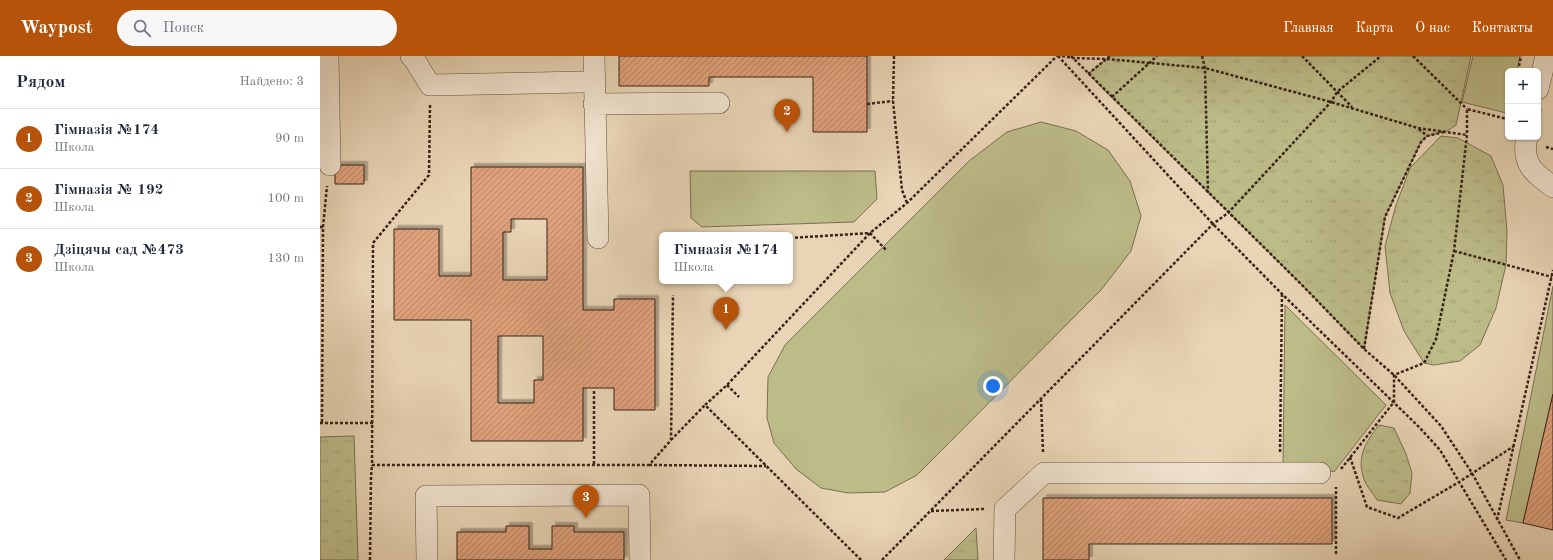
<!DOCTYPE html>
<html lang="ru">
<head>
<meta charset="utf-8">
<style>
	body { margin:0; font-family:"Old Standard TT",serif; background:#f6f6f7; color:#1f2937 }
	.controls { position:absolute; right:12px; top:12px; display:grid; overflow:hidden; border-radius:6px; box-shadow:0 1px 3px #0004 }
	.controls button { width:36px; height:36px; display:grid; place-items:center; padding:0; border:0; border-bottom:1px solid #e0e1e3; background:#fff; color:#1f2937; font:20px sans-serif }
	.you { position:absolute; left:673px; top:330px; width:14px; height:14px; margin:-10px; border:3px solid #fff; border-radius:50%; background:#1a73e8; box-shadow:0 0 0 6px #1a73e833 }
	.badge { display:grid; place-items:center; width:26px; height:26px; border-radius:50%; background:#b45309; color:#fff; font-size:13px; font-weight:700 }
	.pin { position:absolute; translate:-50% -33px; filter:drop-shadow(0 1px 2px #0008) }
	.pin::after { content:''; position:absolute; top:21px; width:14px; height:12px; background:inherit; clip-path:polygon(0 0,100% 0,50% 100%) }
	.popup { position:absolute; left:339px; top:176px; width:134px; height:52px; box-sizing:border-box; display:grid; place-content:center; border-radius:6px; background:#fff; filter:drop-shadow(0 1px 3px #0005); font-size:13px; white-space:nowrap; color:#747a83 }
	.popup b { font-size:15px; color:#1f2937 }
	.popup::after { content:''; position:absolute; left:50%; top:100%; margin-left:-8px; border:8px solid transparent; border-top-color:#fff }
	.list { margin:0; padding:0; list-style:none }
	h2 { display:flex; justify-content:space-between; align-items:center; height:52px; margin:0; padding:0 16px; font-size:17px }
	h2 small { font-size:13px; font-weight:400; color:#747a83 }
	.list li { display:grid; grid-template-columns:26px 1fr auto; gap:12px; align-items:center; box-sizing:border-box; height:60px; padding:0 16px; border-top:1px solid #e0e1e3 }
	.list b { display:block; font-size:15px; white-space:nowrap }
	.list p { margin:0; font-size:13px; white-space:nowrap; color:#747a83 }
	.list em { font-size:13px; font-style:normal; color:#747a83 }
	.icon { flex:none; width:22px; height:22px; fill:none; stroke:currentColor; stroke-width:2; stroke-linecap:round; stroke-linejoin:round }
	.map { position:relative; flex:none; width:1233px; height:504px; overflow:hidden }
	header { display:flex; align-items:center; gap:24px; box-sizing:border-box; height:56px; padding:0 20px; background:#b45309; color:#fff }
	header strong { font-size:19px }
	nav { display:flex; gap:22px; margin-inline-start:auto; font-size:14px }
	.search { width:280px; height:36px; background:#f6f6f7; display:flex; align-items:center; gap:10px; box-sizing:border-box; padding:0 14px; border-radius:22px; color:#747a83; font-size:15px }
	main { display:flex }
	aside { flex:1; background:#fff }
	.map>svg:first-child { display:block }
</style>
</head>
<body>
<header>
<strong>Waypost</strong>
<div class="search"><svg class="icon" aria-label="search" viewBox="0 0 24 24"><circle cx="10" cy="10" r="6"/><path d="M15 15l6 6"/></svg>Поиск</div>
<nav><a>Главная</a><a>Карта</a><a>О нас</a><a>Контакты</a></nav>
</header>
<main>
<aside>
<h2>Рядом<small>Найдено: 3</small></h2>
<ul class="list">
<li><span class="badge">1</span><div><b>Гімназія №174</b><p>Школа</p></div><em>90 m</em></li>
<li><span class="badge">2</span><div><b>Гімназія № 192</b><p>Школа</p></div><em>100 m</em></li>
<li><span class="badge">3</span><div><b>Дзіцячы сад №473</b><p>Школа</p></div><em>130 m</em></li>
</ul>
</aside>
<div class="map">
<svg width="1233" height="504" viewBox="0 0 1233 504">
	<defs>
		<pattern id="park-tufts" width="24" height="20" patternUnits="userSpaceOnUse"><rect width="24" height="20" fill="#bcbc89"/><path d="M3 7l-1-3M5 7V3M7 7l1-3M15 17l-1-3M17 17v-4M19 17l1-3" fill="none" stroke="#a2a176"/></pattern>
		<pattern id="building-hatch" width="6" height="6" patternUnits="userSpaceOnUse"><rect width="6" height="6" fill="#e0a27c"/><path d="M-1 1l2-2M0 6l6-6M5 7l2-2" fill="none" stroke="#b78465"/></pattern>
		<filter id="shadow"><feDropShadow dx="3.5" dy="-3.5" stdDeviation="0" flood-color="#0004"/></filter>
	</defs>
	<rect width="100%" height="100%" fill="#e9d5b6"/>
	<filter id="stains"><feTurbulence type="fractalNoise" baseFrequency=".005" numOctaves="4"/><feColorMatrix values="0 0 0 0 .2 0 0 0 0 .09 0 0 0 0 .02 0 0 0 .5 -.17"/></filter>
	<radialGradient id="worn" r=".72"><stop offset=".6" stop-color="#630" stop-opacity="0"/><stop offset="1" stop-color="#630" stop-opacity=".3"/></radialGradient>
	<path fill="#bcbc89" stroke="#7a6f50" d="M1153,0H1200L1197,15H1188V50L1186,57L1142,46Z
		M721,66L756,75L788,94L810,125L821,160L811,195L781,234L597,419L565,436L528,437L501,432L476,413L454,387L447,362L448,321L465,289L649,105L687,76Z
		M370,115H555L557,143L534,166L382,171L371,162Z
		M1233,230V338L1203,467L1186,464Z
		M965,249L1066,349L1014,416L1002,411L963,410Z"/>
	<path fill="url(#park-tufts)" stroke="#7a6f50" d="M790,0H1151L1136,69L1127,75L1107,80L1101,86L1065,161L1044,293L983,230L768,18Z
		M1121,80L1138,82L1171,100L1183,129L1187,175L1186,209L1176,252L1160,289L1140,305L1114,309L1104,307L1084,275L1070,237L1065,190L1076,149L1090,112Z
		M1059,369L1074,372L1086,398L1092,417L1090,437L1081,448L1057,444C1053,437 1046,430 1044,423C1036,400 1046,386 1059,369Z
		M34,380L38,504H0V381Z
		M656,472L658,504H624Z"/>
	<path fill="url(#building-hatch)" stroke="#392216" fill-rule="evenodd" filter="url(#shadow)" d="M299,0H547V76H493V21H389V30H299Z
		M15,109H44V128H15Z
		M151,111H263V254H294V243H335V354H294V332H263V385H151V264H74V173H119V220H151ZM191,163H227V224H183V176H191ZM178,280H223V324H214V347H178Z
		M1233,338V474L1203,467Z
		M723,442H1012V488H769V504H723Z
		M186,470H209V493H232V470H254V476H304V504H137V476H186Z"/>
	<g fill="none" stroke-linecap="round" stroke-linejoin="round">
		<g stroke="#654f3e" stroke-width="22">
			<path id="minor" d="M8,0L10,109
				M91,0L94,3L110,29L263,26
				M274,0L278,182
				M1218,33L1226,0
				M274,48L399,47
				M1207,81C1201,108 1214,117 1233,131
				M107,504L106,440L319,439L320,504
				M684,504L685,453L724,417H1000"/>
		</g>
		<path stroke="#392216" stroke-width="2.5" stroke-dasharray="3 2" stroke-linecap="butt" d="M574,0L573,45L582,134L587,147
			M738,0L893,168L962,238L1100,372L1120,394L1186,504
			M742,0L753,2L787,3L885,12L1011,46L1098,72L1147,79
			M751,0L983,230L1044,293L1074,319L1121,370L1152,417L1200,504
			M882,0L885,12L888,137
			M982,0L1032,51
			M1093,0L1147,53
			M1198,15L1201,0
			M768,18L790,0
			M792,41L837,0
			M547,48L573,45
			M110,49L109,119L53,187L52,409H329L351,384L353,239
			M1218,63L1221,53
			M1099,73L1107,80
			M1187,74L1188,58
			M1226,91L1233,93
			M0,171H3L2,367
			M3,171L7,130
			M470,182L550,177L566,194
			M1134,195L1232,221
			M1044,293L1065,161L1101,86L1107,80L1124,76
			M407,329L419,341
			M721,343L723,396
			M0,367H53
			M351,384L385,349
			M960,396L962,239
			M1030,401L1047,451L1078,462L1139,426L1194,390
			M274,408V334
			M329,409L446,410
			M1021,413L1074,346V319L1104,307L1116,283L1134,195L1147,79V53L1187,63
			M611,455L664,453
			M1177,464L1233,214
			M1016,498V431
			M50,504L51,421L52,409
			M541,504L385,349L407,329L550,177L587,147L737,0
			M562,504L893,168L908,157L1011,46L1017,36L1061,0"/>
		<use href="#minor" stroke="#f1e4d0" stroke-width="21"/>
	</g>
	<rect width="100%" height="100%" filter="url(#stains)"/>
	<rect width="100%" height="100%" fill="url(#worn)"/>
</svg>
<div class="controls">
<button>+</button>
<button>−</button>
</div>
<div class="you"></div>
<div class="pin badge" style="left:406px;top:274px">1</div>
<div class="popup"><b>Гімназія №174</b>Школа</div>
<div class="pin badge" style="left:467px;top:76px">2</div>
<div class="pin badge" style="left:266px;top:462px">3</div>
</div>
</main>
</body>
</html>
